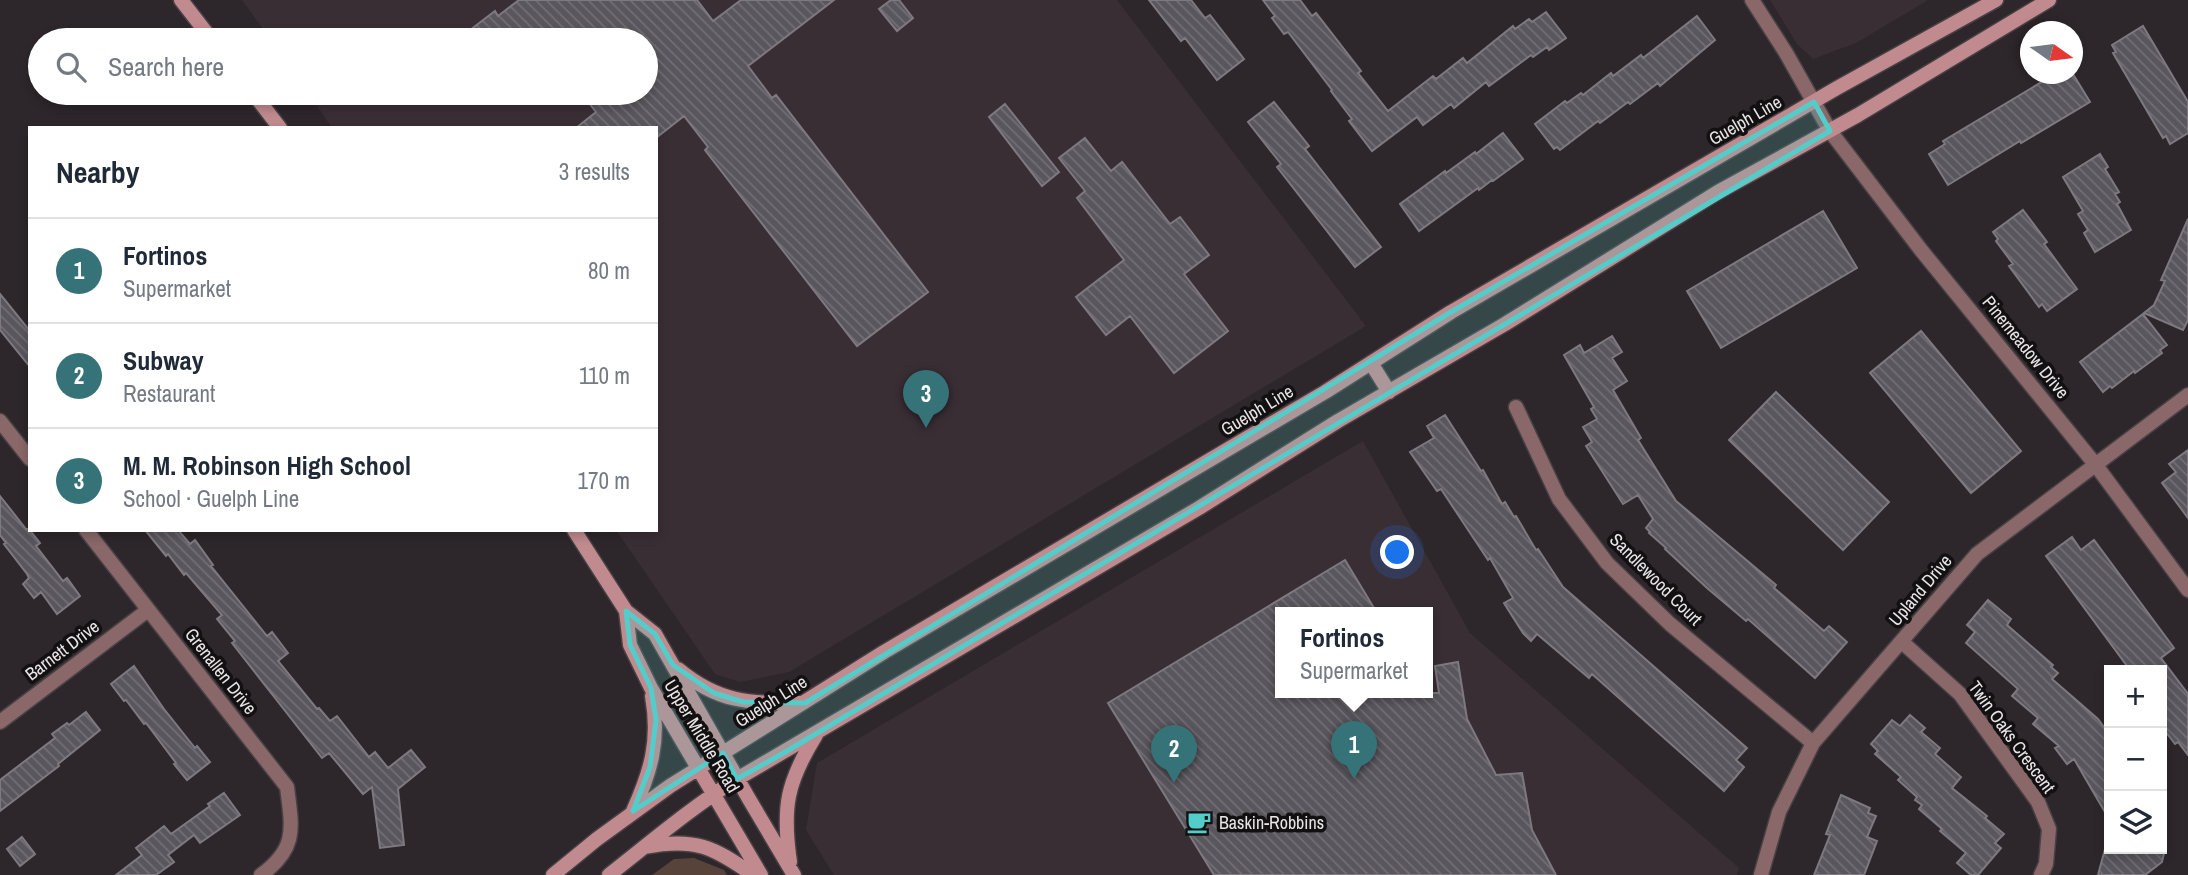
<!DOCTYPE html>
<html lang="en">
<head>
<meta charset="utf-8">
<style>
	body { margin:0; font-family:"Archivo Narrow",sans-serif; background:#f6f6f7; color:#1f2937 }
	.controls { position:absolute; right:21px; bottom:21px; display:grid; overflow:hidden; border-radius:0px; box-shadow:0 4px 10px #0003 }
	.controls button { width:63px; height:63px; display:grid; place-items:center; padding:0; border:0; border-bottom:2px solid #e0e1e3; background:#fff; color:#1f2937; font:35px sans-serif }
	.compass { position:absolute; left:2020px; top:21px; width:63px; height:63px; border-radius:50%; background:#fff; box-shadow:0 4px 10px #0003; rotate:104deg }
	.you { position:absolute; left:1398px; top:553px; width:24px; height:24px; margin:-18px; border:5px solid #fff; border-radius:50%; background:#1a73e8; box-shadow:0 0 0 10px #1a73e833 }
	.badge { display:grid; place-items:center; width:46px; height:46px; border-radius:50%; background:#367379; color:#fff; font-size:23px; font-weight:700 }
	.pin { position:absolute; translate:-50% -58px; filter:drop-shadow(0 2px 4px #0008) }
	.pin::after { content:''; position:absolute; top:37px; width:24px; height:21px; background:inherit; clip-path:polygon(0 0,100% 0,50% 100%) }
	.popup { position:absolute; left:1275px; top:607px; width:158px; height:91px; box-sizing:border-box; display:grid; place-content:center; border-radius:0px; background:#fff; filter:drop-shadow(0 2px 5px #0005); font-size:23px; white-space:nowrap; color:#747a83 }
	.popup b { font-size:26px; color:#1f2937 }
	.popup::after { content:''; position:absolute; left:50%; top:100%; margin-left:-14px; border:14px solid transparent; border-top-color:#fff }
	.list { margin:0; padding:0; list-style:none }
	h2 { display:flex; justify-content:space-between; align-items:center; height:91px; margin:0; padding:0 28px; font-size:30px }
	h2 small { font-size:23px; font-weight:400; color:#747a83 }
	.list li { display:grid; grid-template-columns:46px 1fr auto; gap:21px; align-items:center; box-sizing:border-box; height:105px; padding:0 28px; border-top:2px solid #e0e1e3 }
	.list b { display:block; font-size:26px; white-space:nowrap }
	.list p { margin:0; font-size:23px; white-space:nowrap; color:#747a83 }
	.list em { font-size:23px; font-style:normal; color:#747a83 }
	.icon { flex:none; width:38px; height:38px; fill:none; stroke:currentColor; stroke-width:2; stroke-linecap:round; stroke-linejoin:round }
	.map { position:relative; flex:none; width:2188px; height:875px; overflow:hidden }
	.search { position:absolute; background:#fff; box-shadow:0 4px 10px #0003; left:28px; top:28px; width:630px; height:77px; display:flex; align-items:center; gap:18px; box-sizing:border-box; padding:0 24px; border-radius:38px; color:#747a83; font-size:26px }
	.panel { position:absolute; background:#fff; box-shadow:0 4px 10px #0003; left:28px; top:126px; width:630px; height:406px; border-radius:0px }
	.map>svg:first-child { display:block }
</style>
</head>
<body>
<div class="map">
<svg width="2188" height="875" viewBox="0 0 2188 875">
	<defs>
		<pattern id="building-back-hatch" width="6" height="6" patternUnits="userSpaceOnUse" patternTransform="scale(1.75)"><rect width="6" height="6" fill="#5a565d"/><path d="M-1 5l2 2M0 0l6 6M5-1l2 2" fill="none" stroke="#726e74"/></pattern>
	</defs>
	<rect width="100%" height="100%" fill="#2d262a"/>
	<path fill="#3a2e35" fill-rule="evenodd" d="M242,0H1117L1366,326L789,672L740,682L715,674L616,530H656V128H332L308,93H646V40H271Z
		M1770,0H1928L1856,43L1813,59L1797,44Z
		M1363,441L1470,633L1739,868L1737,875H834L806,830L817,763ZM1280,613H1428V693H1280Z"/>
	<path fill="#58433a" d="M694,858L724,870L727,875H652L674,859Z"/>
	<path fill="url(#building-back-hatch)" stroke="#7e7980" stroke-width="2" d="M519,0H697L713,21L741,0H834L748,66L772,98L776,95L928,292L857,346L705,150L708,147L684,116L656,138V128H576L596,112L581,93H646V40H457L495,11L498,16Z
		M891,0H899L913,18L897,31L879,9Z
		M1149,0H1191L1205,18L1210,15L1244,59L1217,80L1185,38L1181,41Z
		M1263,0H1300L1312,16L1316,13L1361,71L1358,73L1388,111L1433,76L1436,79L1463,58L1467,63L1513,26L1515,29L1529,19L1532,22L1546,12L1566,38L1549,50L1547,47L1533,57L1531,55L1489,86L1486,82L1454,108L1451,104L1423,125L1417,117L1372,151L1349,121L1352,119L1331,91L1332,90L1288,32L1284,34L1272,18L1275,16Z
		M1697,16L1715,40L1660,86L1658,83L1630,104L1628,102L1600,123L1598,121L1560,150L1557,147L1554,149L1535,124L1565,101L1567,103L1581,93L1583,95L1611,73L1613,76L1641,55L1643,58Z
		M2143,26L2188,102V133L2170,144L2166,136L2163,138L2113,53L2116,52L2112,45Z
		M2055,74H2073L2090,102L2021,143L2020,141L1948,185L1929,154L1945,144L1943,141Z
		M1274,102L1309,146L1305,149L1381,247L1355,267L1277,167L1281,164L1248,122Z
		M1005,104L1059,172L1042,186L989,117Z
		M1503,133L1523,159L1493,181L1492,180L1479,190L1478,188L1419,231L1400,204L1445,171L1446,173L1475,152L1476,154Z
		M1085,138L1111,171L1122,162L1170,224L1180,217L1209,255L1184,274L1228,331L1174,373L1130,316L1106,335L1076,297L1124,260L1077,198L1085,191L1059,158Z
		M2100,154L2108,167L2105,169L2119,192L2115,194L2120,202L2117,204L2131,230L2095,252L2084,233L2088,230L2078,214L2083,211L2063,177Z
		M2023,210L2047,242L2044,244L2077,289L2047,311L2042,304L2039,307L2009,266L2013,264L1996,241L1998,239L1993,232Z
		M1823,211L1857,268L1721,348L1687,291Z
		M2188,219V320L2183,330L2144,313L2154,305L2165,281L2161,280Z
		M0,294L30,331V367L0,330Z
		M2143,314L2167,345L2160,350L2162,353L2150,362L2135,373L2134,371L2112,388L2110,386L2103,392L2080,362Z
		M1921,331L2021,451L1971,493L1870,373Z
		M1612,336L1622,352L1612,358L1627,381L1613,390L1641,438L1638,440L1676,501L1776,585L1774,588L1824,631L1829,626L1847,642L1815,678L1748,619L1746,621L1707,588L1665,549L1666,548L1649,533L1650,532L1646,528L1653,519L1638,495L1623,504L1586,446L1592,442L1583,427L1597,419L1591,409L1594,407L1564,355L1580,345L1584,353Z
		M1776,392L1889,502L1843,550L1729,440Z
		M1445,415L1481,471L1483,470L1502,504L1505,502L1514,517L1516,516L1536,550L1538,549L1563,587L1747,748L1736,760L1744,767L1724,791L1592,674L1589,678L1537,634L1531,641L1523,633L1504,603L1513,598L1490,558L1488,560L1441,489L1437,491L1410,452L1434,438L1427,426Z
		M2188,450V518L2162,483L2176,472L2169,464Z
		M0,496L26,529H29L40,543L36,546L63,581L67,578L80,596L57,614L41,592L34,598L23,584L29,578L27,574L4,544L6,543L0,535Z
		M145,530H178L190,544L195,540L213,565L211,566L267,636L272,632L288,653L278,661L317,709L319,708L330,721L337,716L369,757L375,752L388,768L411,750L425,767L398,789L404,845L380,848L372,787L363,794L329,753L322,758L232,643L235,641L217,619L222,615L186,573L184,575L168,554L166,556Z
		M2072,537L2081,550L2094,540L2174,648L2161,658L2188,694V755L2178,742L2175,744L2162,727V670H2130L2046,556Z
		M1345,560L1377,613H1280V693H1439L1435,666L1458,662L1467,719L1496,775L1522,773L1532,830L1556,875H1214L1108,703Z
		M1988,600L2011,619L2007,625L2053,665L2051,667L2058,673L2052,679L2098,719L2109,734V819L2074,759L2067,764L2055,748L2059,746L2033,724L2038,718L2012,696L2018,689L1966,643L1975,632L1967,625Z
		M134,666L164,709L195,748L197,746L210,762L187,780L174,764L176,763L146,723L144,724L126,700L124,701L111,684Z
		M86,712L100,730L58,764L59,766L0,811V780L55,738L52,734L67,723L69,725Z
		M1910,715L1925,728L1921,732L1940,748L1935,754L1961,777L1952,788L1987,816L1985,818L2004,834L1995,843L2001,848L1978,875H1971L1957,863L1966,853L1940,831L1942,829L1919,809L1922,805L1915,800L1917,797L1898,780L1901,777L1875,754L1878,751L1871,744L1892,720L1900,726Z
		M224,793L240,815L200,843L194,835L168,855L174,862L156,875H116L142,855L136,848L164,826L171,834L210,806L208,804Z
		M1841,795L1870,808L1868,813L1876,816L1867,837L1877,841L1864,875H1814L1830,835L1826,834Z
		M22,837L35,854L20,866L7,849Z
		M2105,849H2165L2162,862L2145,875H2098Z"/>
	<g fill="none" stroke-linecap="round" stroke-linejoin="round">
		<g stroke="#474144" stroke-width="17">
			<path id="minor" d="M1830,131L1921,250L2095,464L2188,590
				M1516,407L1559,499L1607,563L1670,624L1813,743
				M0,421L30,459
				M86,530L287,787C292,828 298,848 261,875
				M1902,642L1960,694L2038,802L2049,829L2046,864L2041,875
				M0,722L148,610
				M1761,875L1779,812L1813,743L1977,554L2188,395"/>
		</g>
		<g stroke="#474144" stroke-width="17">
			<path id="tertiary" d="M1752,0L1786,53L1830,131"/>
		</g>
		<g stroke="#474144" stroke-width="17">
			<path id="secondary" d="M181,0L212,40
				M253,93L280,128
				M1371,363L1389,392
				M574,530L626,611L655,634L749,799L794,875
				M626,611L630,645L651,688L761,875
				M678,669C720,704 751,703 803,703
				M633,811C651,771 660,741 652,696
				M645,847C694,837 714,847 753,875
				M790,862C782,807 787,782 816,735
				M553,875L597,839L670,786L884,652L1325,392L1451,312L1837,88L1996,0
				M609,875C651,842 692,807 737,779L1199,508L1338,421L1505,324L1718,192L1858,115L2049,0"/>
		</g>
		<use href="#minor" stroke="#8a6769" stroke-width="14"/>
		<use href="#tertiary" stroke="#8a6769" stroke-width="14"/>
		<use href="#secondary" stroke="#c18a8e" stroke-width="14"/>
	</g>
	<path fill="#53cdca" fill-opacity="0.2" stroke="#53cdca" stroke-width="5" stroke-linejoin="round" d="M1814,102L1830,131L782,754L737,779L723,753L633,811L650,767L656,720L651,688L630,645L626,611L655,634L673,665L714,693L743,702L805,703L1451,312Z"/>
	<defs>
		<g id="cafe-bare" transform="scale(1.89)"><path d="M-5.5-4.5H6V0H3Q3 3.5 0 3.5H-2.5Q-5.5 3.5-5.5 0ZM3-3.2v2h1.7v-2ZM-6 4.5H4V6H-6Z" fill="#53cdca" stroke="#131012" stroke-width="2.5" paint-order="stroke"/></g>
	</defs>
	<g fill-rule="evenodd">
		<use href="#cafe-bare" x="1199" y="822"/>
	</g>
	<g text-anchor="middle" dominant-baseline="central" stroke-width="7" stroke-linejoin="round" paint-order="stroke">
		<g font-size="18" fill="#eae5e7" stroke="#131012">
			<text transform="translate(1745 120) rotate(-30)">Guelph Line</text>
			<text transform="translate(2026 347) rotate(51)">Pinemeadow Drive</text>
			<text transform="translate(1257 410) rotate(-31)">Guelph Line</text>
			<text transform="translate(1656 579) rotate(45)">Sandlewood Court</text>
			<text transform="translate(1920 590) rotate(-50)">Upland Drive</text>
			<text transform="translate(62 650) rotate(-37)">Barnett Drive</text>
			<text transform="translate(221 671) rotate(52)">Grenallen Drive</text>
			<text transform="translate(771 701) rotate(-32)">Guelph Line</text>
			<text transform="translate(702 736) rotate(59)">Upper Middle Road</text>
			<text transform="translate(2012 737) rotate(54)">Twin Oaks Crescent</text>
		</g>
		<g font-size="18" fill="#eae5e7" stroke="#131012" text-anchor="start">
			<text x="1219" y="822">Baskin-Robbins</text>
		</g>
	</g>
</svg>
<div class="controls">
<button>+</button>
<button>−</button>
<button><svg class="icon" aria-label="layers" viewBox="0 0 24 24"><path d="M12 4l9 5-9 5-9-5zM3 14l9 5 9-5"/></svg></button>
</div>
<svg class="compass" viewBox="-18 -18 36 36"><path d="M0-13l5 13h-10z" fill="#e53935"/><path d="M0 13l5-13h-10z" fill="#747a83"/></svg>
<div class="you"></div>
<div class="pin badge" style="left:1354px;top:779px">1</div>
<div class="popup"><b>Fortinos</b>Supermarket</div>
<div class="pin badge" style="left:1174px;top:783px">2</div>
<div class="pin badge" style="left:926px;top:428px">3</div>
<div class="search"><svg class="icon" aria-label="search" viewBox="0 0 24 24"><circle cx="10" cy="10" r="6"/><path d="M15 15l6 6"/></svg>Search here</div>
<section class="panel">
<h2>Nearby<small>3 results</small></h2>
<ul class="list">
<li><span class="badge">1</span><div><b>Fortinos</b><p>Supermarket</p></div><em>80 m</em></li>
<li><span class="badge">2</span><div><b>Subway</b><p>Restaurant</p></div><em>110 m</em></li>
<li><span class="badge">3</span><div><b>M. M. Robinson High School</b><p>School · Guelph Line</p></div><em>170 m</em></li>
</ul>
</section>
</div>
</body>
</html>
